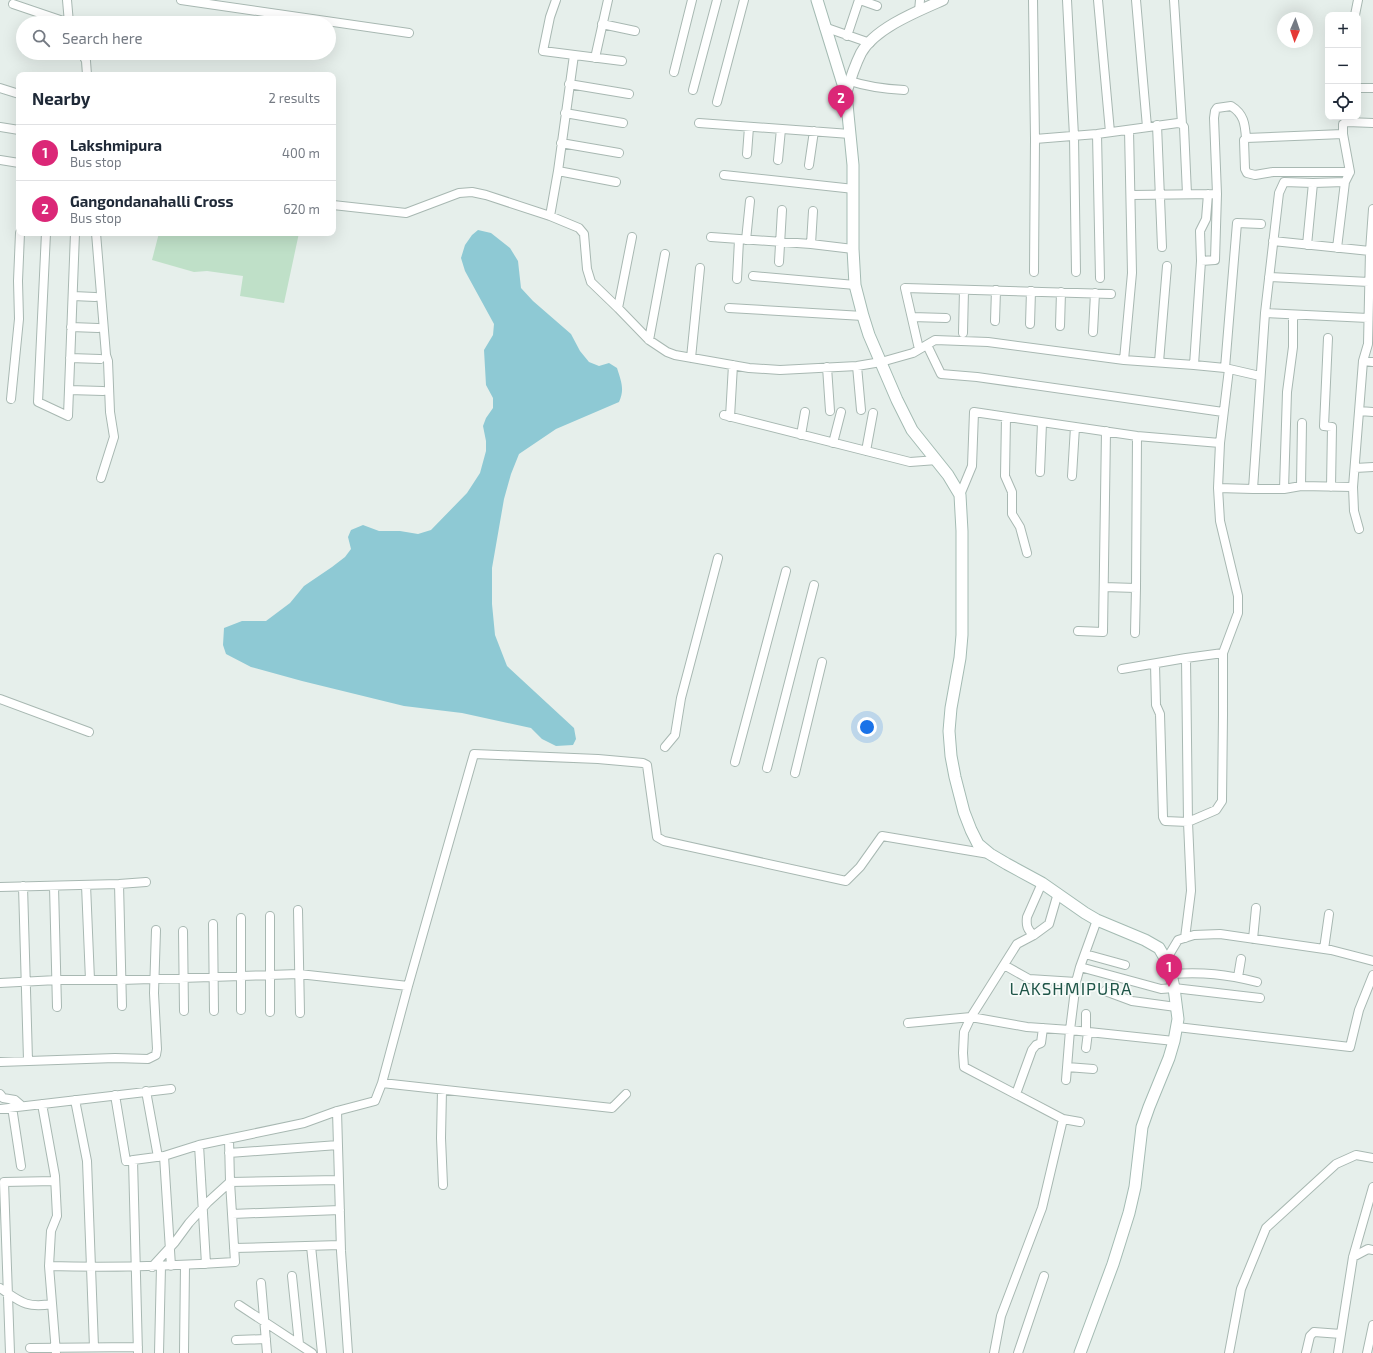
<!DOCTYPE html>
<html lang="en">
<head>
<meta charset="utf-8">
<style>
	body { margin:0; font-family:"Exo 2",sans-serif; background:#f6f6f7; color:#1f2937 }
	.controls { position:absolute; right:12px; top:12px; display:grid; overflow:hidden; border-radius:8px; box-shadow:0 4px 16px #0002 }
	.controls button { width:36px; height:36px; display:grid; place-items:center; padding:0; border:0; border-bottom:1px solid #e0e1e3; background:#fff; color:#1f2937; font:20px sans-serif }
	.compass { position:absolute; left:1277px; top:12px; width:36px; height:36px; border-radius:50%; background:#fff; box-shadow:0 4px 16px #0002; rotate:182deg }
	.you { position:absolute; left:867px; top:727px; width:14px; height:14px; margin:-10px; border:3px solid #fff; border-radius:50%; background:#1a73e8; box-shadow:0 0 0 6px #1a73e833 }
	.badge { display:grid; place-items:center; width:26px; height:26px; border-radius:50%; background:#db2777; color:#fff; font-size:13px; font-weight:700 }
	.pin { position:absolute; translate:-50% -33px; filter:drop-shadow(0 1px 2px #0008) }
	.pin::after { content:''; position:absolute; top:21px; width:14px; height:12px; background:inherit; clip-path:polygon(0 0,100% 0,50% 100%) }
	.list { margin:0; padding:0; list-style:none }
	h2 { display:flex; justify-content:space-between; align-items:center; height:52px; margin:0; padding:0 16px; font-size:17px }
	h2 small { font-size:13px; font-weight:400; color:#747a83 }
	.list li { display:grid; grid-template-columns:26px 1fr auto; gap:12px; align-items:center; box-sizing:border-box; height:56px; padding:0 16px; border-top:1px solid #e0e1e3 }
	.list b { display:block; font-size:15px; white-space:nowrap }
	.list p { margin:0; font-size:13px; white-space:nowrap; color:#747a83 }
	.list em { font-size:13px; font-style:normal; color:#747a83 }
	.icon { flex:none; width:22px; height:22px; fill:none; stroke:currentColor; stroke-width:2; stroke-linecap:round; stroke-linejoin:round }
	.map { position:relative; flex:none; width:1373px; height:1353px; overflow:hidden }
	.search { position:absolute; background:#fff; box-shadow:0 4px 16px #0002; left:16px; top:16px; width:320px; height:44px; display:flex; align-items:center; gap:10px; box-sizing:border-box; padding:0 14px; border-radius:22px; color:#747a83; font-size:15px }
	.panel { position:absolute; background:#fff; box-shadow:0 4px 16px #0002; left:16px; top:72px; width:320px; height:164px; border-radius:8px }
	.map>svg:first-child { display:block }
</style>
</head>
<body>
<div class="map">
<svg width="1373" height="1353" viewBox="0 0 1373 1353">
	<rect width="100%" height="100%" fill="#e6efeb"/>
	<path fill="#bfe0c8" d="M159,233H299L284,303L240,296L243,276L207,271L194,272L152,260Z"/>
	<path fill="#8ec9d4" d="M478,230L491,233L510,248L518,261L521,288L533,301L571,334L580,351L589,362L599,366L609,363L617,368C621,381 625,389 619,402L556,429L519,454L511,474L504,499L492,568V604L495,635L507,666L574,728L576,739L573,745L556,746L542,739L531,728L462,713L404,706L302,681L251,667L226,654L223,645L224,628L242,621H266L290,603L304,586L332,567L345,557L351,549L348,537L351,530L363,525L379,531H400L418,534L431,530L467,493L480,473L486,451V441L483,426L486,418L493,408V398L486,385L484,350L493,335L494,324L465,271L461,258L465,245L472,235Z"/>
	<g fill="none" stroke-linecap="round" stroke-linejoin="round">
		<g stroke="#a8b8b2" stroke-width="10">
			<path id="minor" d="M67,0L69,23
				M181,0L409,33
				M556,0L550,17L543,51L622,61
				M860,0L877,6
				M1033,0L1035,139L1034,272
				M1067,0L1074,136L1076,272
				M1098,0L1110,132
				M1136,0L1147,127
				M1174,0L1182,124
				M13,4L69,23
				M919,11L920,0
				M1355,15L1358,0
				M602,24L635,31
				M824,27L870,43
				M847,36L859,0
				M82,53L86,61L87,75
				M595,58L608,0
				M674,72L692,0
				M850,81C868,87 885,89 904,90
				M569,84L629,94
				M0,88L19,94
				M1358,88H1373
				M693,90L717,0
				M717,102L744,0
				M565,113L623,123
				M699,123L850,134
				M1157,125L1162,247
				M0,127L19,130
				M1097,134L1100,278
				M1343,134L1246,138L1244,140L1245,169L1247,173L1255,175L1273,172H1350
				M1035,139L1097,134L1178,123L1182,124L1184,127L1187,194
				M561,143L619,153
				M747,154L749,127
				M0,160L19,163
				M778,160L781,129
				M809,165L814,131
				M558,171L616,182
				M724,175L854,189
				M1217,194L1214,118L1215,111L1217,108L1231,106C1244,114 1245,124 1246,138
				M1131,195L1217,194L1215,260L1201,261L1194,365
				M333,205L406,213L459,193L472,192L486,195L550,216L579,228L584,234L587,269L591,282L618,308L649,340L667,352L675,355L749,368L780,370L857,366L881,362L913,353L935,340L988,342L1124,360L1194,365L1225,368L1260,376
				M550,216L558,171L574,55
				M46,233L38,402L68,416L75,233
				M96,233L106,355L108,361L110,412L114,437L101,478
				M711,237L811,244L853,249
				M746,240L750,201
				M1273,241L1370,251
				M811,244L813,211
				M1307,245L1313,183
				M1337,248L1345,182L1350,172L1343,134V124L1347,122L1373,123
				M1201,261L1200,231L1206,219L1208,194
				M779,262L782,210
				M753,276L855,285
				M1269,277L1369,282
				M737,279L739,240
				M73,296L95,297
				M618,308L632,237
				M729,308L863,316
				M1265,313L1368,318
				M912,317L946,318
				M995,321L996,290
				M1030,324L1031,291
				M1060,326L1061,292
				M71,327L98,328
				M1093,332L1095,293
				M963,333L964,290
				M1328,338L1324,426L1332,427L1331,487
				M649,340L665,254
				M927,345L941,374L977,377L1223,412
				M919,349L905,288L1111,294
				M70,358L100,359
				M691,358L700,268
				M1124,360L1132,273L1129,130
				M1363,361L1368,344L1370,251L1373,209
				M1159,362L1167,266
				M857,366L861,410
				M827,367L830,411
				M1225,368L1237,223L1261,224
				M69,390L103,391
				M11,399L19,319L18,281L20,233
				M1359,411L1373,412
				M724,415L910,462L937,460
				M730,417L733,365
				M1006,417L1005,476L1012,492V514L1020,527L1027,553
				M801,435L805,412
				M833,443L841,412
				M866,451L873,413
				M1355,468L1373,467
				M1040,472L1042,423
				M1072,476L1075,427
				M1301,486L1302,423
				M1353,487L1354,511L1359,529
				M1218,488L1220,443L1229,369
				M1253,489L1265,313L1279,193L1284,182L1313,183L1345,182
				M1284,489L1287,392L1293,347V315
				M960,495L972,466L974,412L1137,436L1220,443
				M1104,587L1136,588
				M1078,631L1103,632L1106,431
				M1135,633L1136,588L1137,436
				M1155,664L1156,705L1160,714L1163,817L1165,821L1188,822L1186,658
				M1122,669L1186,658L1223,653
				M0,699L89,732
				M665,747L675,735L681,698L718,558
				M735,762L786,571
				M767,768L814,585
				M795,773L822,662
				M119,884L122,1006
				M86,885L90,980
				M23,886L28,1060
				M54,886L57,1007
				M0,887L119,884L146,882
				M1058,893L1049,924L1034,935L1017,944L971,1017L964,1032L963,1053L964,1067L1063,1119L1080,1122
				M298,910L300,1013
				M270,916V1012
				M213,924L214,1011
				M183,931L184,1011
				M1034,935C1027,930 1026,925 1027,917L1042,883
				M1185,938L1191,891L1188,822L1216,810L1222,801L1223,715V653L1238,613V596L1220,521L1218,488L1253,489H1284L1301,486L1353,487L1363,361L1373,362
				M1253,939L1256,908
				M1324,949L1329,914
				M1085,954L1125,965
				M1166,960L1178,940L1194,935L1220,934L1331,950L1373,961
				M1004,965L1029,979L1076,982
				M1080,967L1161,989L1174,988L1260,998
				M1171,974C1203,972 1226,974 1257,982
				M1238,977L1241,959
				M0,983L57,980H121L299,974L408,986
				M1105,991L1132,1001L1176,1007
				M241,1010V918
				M908,1023L971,1017L1027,1027L1070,1030L1174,1041
				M1177,1027L1350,1047L1359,1010L1373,975
				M1086,1031V1014
				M1086,1048L1088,1032
				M0,1062L115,1058L148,1059L156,1055L157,1049L154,993L156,930
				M1067,1067L1093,1069
				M1066,1080L1070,1030L1076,982L1080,967L1097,920
				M382,1083L612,1108L626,1094
				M442,1090L441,1138L443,1185
				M146,1091L158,1157
				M0,1094L3,1098L15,1100L22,1106
				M1016,1094L1032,1050L1036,1045L1041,1043L1043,1028
				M115,1095L126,1161L164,1156L199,1145L304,1123L337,1111L375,1101L382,1083L408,986L474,754L598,759L643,763L647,765L657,837L664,841L846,881L860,867L882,836L989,854
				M75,1100L87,1161L94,1347
				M42,1104L55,1176L57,1216L51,1231L49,1266L56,1353
				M12,1107L21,1166
				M0,1109L171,1089
				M337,1111L341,1251L348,1353
				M199,1145L206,1264
				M229,1153L338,1145
				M164,1156L171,1266
				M133,1160L138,1353
				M232,1214L340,1210
				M311,1246L322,1353
				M234,1248L340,1245
				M1353,1257L1368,1249L1373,1250
				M49,1266C111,1268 173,1266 235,1262L230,1182L229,1139
				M152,1267L175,1242L189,1223L208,1202L230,1182L339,1180
				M292,1276L299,1344
				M261,1283L267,1353
				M0,1288C21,1302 25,1308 52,1304
				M239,1305L312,1353
				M236,1340L266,1339
				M30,1348L138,1347
				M10,1353L4,1182L55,1181
				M159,1353L161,1266
				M184,1353L185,1265
				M994,1353L1001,1316L1042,1208L1063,1119
				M1018,1353L1044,1276
				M1229,1353L1241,1289L1266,1228L1336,1164L1356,1155L1373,1158
				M1306,1353L1310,1336L1314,1332L1341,1334
				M1338,1353L1353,1257L1373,1187
				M1367,1353L1373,1325"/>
		</g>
		<g stroke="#a8b8b2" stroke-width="12">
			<path id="tertiary" d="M846,94C850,80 855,65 861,53C875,28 918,11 943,0"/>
		</g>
		<g stroke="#a4bbb3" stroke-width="13">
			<path id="secondary" d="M817,0L846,94L853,165V249L855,285L863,316L869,335L897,400L912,430L948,475L960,495L962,531V635L960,658L951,708L949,731L951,756L955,777L964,812L971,830L978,844L990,854L1007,864L1042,883L1085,913L1097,920L1145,940L1159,948L1166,960L1171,974L1174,988L1178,1019L1174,1041L1169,1058L1149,1107L1142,1127L1135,1187L1129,1213L1113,1264L1080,1353"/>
		</g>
		<use href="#minor" stroke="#fff" stroke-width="8"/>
		<use href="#tertiary" stroke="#fff" stroke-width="10"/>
		<use href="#secondary" stroke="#fff" stroke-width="11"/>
	</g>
	<g text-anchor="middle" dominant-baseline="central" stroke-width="3.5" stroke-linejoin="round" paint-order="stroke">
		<g font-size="17" letter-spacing="1" fill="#1f5548" stroke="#f7fbf9">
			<text x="1071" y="988">LAKSHMIPURA</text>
		</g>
	</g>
</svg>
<div class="controls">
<button>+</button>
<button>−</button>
<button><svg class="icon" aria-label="locate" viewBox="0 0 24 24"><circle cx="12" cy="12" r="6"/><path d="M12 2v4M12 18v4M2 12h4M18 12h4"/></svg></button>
</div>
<svg class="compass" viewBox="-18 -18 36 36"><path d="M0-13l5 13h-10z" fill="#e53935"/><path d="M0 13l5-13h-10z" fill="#747a83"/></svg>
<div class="you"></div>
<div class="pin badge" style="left:1169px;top:987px">1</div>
<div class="pin badge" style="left:841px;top:118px">2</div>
<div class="search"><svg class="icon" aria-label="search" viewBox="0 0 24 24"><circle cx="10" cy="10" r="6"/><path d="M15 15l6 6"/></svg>Search here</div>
<section class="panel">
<h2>Nearby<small>2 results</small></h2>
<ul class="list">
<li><span class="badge">1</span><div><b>Lakshmipura</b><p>Bus stop</p></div><em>400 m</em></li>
<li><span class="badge">2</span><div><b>Gangondanahalli Cross</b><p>Bus stop</p></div><em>620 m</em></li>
</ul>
</section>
</div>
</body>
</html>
